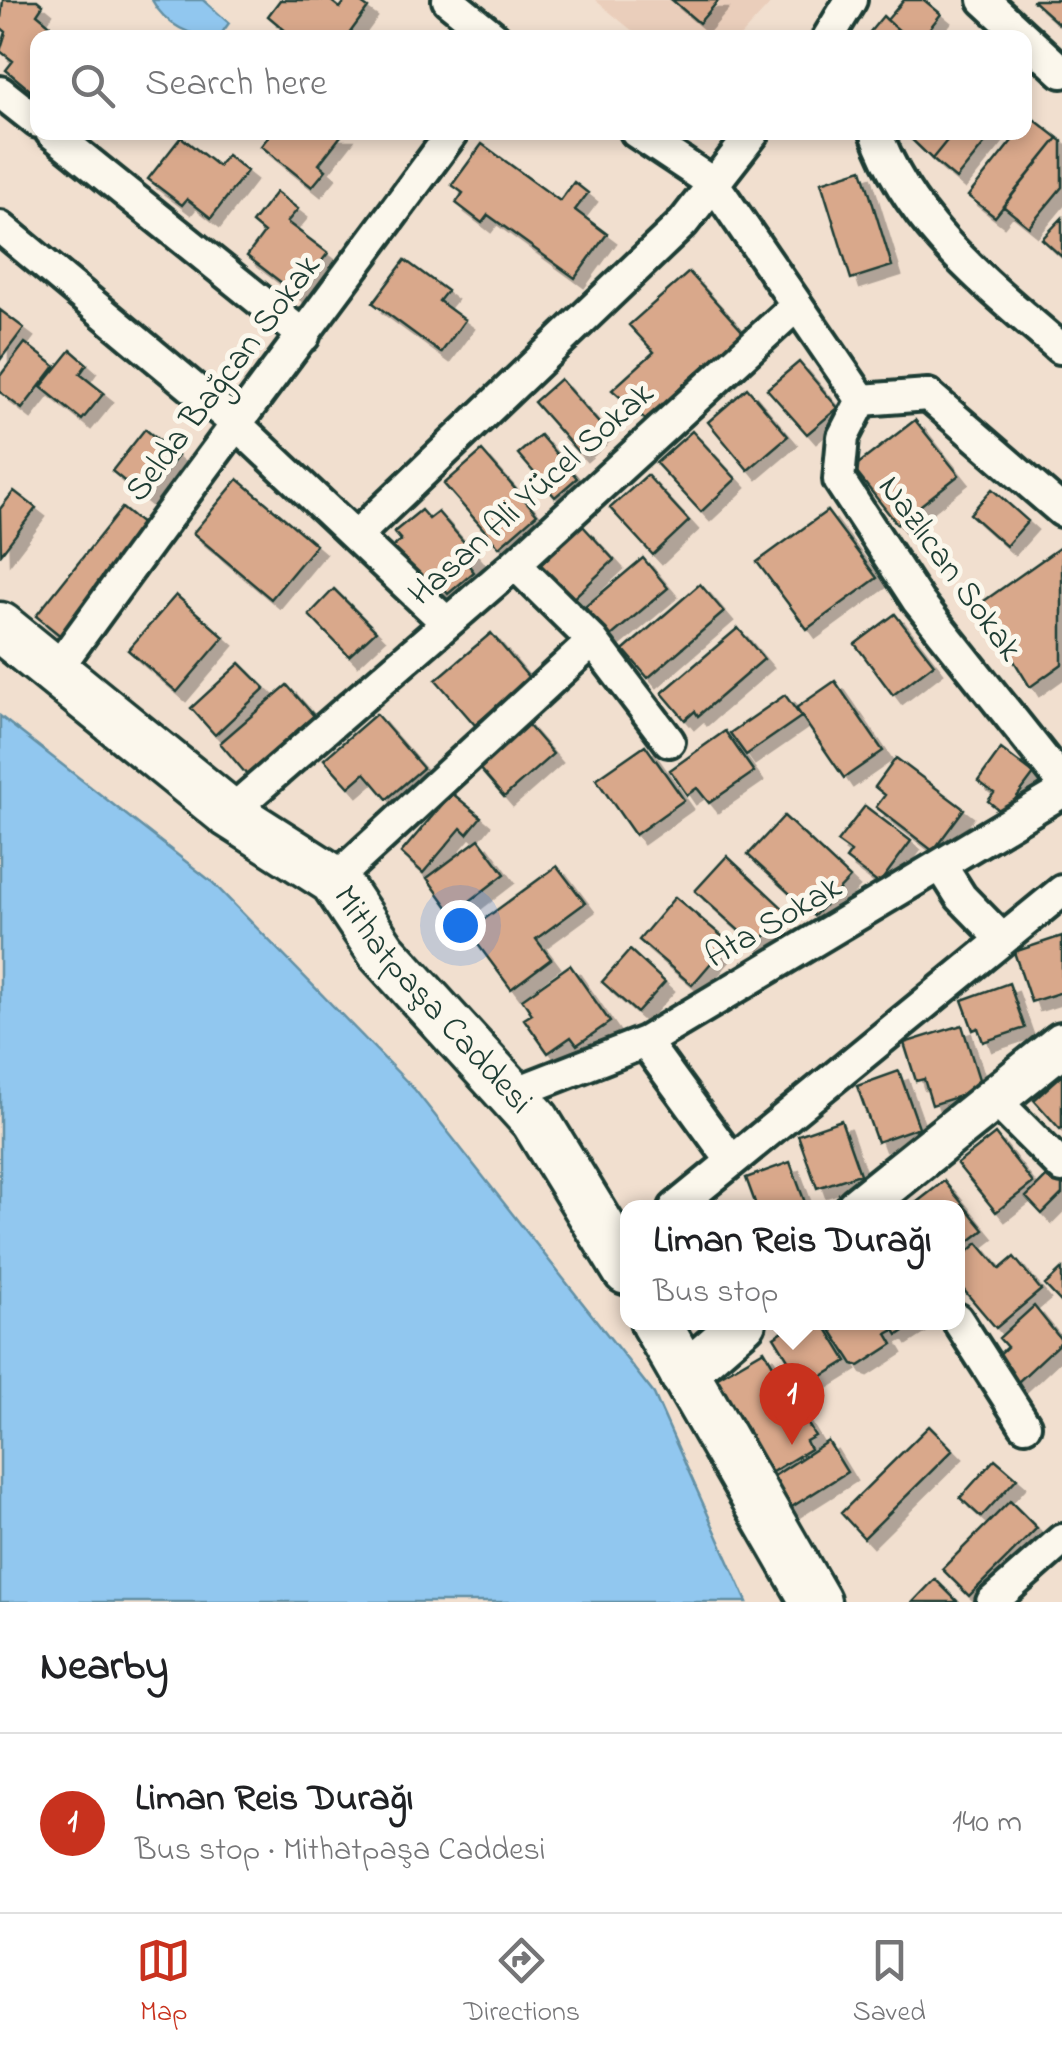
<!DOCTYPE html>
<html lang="en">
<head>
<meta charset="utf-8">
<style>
	body { margin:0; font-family:"Indie Flower",sans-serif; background:#f6f6f6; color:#202124 }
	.you { position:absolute; left:460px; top:925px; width:35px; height:35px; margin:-25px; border:8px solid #fff; border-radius:50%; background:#1a73e8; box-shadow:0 0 0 15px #1a73e833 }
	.badge { display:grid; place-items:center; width:65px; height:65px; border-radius:50%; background:#c8321e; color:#fff; font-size:32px; font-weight:700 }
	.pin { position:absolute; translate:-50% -82px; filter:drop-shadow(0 2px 5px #0008) }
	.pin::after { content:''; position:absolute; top:52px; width:35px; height:30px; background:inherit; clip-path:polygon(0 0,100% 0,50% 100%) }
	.popup { position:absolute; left:620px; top:1200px; width:345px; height:130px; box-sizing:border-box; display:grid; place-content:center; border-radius:20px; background:#fff; filter:drop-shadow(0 2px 8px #0005); font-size:32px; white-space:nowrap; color:#757577 }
	.popup b { font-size:38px; color:#202124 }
	.popup::after { content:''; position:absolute; left:50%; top:100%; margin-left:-20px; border:20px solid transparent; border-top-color:#fff }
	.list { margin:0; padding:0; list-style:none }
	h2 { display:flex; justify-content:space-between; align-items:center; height:130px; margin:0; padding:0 40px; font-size:42px }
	h2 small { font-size:32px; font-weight:400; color:#757577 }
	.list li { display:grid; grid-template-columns:65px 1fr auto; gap:30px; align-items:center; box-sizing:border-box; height:180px; padding:0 40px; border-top:2px solid #e0e0e0 }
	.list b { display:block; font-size:38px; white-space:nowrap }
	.list p { margin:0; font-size:32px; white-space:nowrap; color:#757577 }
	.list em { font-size:32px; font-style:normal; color:#757577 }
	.icon { flex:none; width:55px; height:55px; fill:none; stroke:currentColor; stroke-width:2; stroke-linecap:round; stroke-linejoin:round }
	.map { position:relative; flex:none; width:1062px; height:1602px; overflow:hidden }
	.search { position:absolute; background:#fff; box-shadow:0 5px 15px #0003; left:30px; right:30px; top:30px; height:110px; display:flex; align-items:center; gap:25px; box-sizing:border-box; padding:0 35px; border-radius:20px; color:#757577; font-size:38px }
	.sheet { height:310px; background:#fff }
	nav { display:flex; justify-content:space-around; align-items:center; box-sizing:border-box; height:140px; border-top:2px solid #e0e0e0; background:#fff; font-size:28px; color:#757577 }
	nav a { display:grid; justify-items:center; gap:5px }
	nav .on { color:#c8321e }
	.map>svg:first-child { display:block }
</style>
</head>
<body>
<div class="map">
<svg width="1062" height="1602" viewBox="0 0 1062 1602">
	<defs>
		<filter id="shadow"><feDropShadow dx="9" dy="9" stdDeviation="0" flood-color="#0004"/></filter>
	</defs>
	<rect width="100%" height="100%" fill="#f1dfcf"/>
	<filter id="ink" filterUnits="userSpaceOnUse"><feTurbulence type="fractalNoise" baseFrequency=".01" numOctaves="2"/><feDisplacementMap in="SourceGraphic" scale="20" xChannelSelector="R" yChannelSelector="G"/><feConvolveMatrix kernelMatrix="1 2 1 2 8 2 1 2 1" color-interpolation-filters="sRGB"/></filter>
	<g filter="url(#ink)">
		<path fill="#eacebb" d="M595,0H774L739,38L640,37Z"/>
		<path fill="#91c7ef" stroke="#6390a4" stroke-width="2.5" d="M152,0H203L229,23L219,37C192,38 165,25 152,0Z
			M0,716L212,882L415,1090L654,1394L747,1602H0Z"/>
		<path fill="#d9a88b" stroke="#1f3d34" stroke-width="2.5" filter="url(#shadow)" d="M3,0H37L43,5L37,14L66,38H38V83L31,91L6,70L13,61L0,51L6,32L0,27Z
			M280,0H330L340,8L346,0H357L368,8L346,38H294L268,16Z
			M672,0H719L699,23Z
			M904,0H924L941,14L922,38H908L887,20Z
			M1062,0L1061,26L1033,1L1034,0Z
			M883,16L887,20L908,38H875L869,33Z
			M1031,117L1058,138L995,217L968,196L1019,132H1024Z
			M272,132H344L319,164L326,170L312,187L261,146Z
			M904,132H954L932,159Z
			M954,132H994L956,179L932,159Z
			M181,137L218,166L227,155L247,171L211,218L187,199L182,205L148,179Z
			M1058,138L1062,141V187L1029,227L1003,206Z
			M482,144L560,201L574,182L588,193L575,210L607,234L575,278L488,215L482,223L456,203L463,193L452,185Z
			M862,169L892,266L851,279L821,182Z
			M276,192L298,209L287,222L328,253L296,294L247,256L264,233L252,223Z
			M1062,218V257L1042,239Z
			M405,260L447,291L439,301L465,320L441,353L373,303Z
			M689,272L743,332L683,385L687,390L666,409L662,404L645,419L612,390L654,352L629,325Z
			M0,310L24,328L0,360Z
			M25,343L55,366L22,409L0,392V376Z
			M71,350L87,364L80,374L104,393L82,420L41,387Z
			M799,362L838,408L807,434L767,389Z
			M560,379L604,429L578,452L534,402Z
			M747,388L788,436L748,470L708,422Z
			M915,420L959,475L897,524L853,468Z
			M145,429L178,456L145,498L112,471Z
			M692,431L736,479L701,512L656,463Z
			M540,435L577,478L555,497L518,454Z
			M482,451L537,514L499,547L444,484Z
			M647,475L689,521L653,555L610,508Z
			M238,479L316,545L271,599L193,533Z
			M992,489L1028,521L1006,546L970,514Z
			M14,491L36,508L1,554L0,509Z
			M122,508L148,529L62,637L36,616Z
			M421,510L429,519L438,512L475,555L467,563L474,572L448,594L444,589L434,599L391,549L401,540L394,532Z
			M827,511L877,578L807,629L757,562Z
			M582,525L614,560L566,605L534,571Z
			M1062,546V664L1030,687L995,630L992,632L974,608Z
			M643,558L668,588L610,637L585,607Z
			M700,584L724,612L648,678L624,650Z
			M334,589L376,631L349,656L309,615Z
			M176,595L224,637L177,692L128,650Z
			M895,614L934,664L893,695L855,644Z
			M738,628L764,659L698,716L695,711L685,720L662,693Z
			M491,633L530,679L475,725L436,680Z
			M240,663L265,688L215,735L191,708Z
			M835,681L883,751L844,778L796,708Z
			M287,685L314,716L247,775L220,743Z
			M785,695L801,717L746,755L730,733Z
			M376,714L423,768L387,799L365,773L349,787L324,759Z
			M522,718L553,754L504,797L473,761Z
			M725,731L754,772L709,803L697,788L687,795L670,770Z
			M645,745L684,800L635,835L596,779Z
			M1001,749L1034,774L1004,814L988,801L994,793L978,781Z
			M896,758L964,809L933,851L876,807L885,795L875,787Z
			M452,793L481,817L467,834L461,828L423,873L401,853Z
			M865,806L911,841L879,884L846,859L851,852L837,842Z
			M784,816L850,878L814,916L748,855Z
			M479,839L505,874L453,914L427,878Z
			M727,856L787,912L756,946L695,891Z
			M557,866L585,903L536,939L551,959L511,989L468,931Z
			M675,897L729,942L692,985L639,940Z
			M1062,936V992L1031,1002L1014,952Z
			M630,950L665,982L637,1013L602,982Z
			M570,965L610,1022L577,1045L571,1037L548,1053L524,1019L532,1014L522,999Z
			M1009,983L1025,1028L983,1042L978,1028L973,1030L962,1000Z
			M962,1025L982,1089L932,1105L924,1079L916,1081L904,1043Z
			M899,1071L919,1127L877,1142L857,1086Z
			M1062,1075V1128L1060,1129L1034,1100Z
			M841,1120L860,1174L817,1188L798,1135Z
			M995,1134L1033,1183L996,1212L957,1164Z
			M790,1162L807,1208H757L746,1178Z
			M1052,1171L1062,1182V1194L1042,1214L1026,1197Z
			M944,1181L984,1230L957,1251V1208L912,1206Z
			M978,1243L1000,1269L1014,1257L1041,1290L996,1328L957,1282V1261Z
			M1062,1269V1303L1045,1285Z
			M1034,1306L1062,1341L1018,1382L995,1358L1007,1347L999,1338Z
			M797,1322H823L847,1361L805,1387L774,1337Z
			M826,1322H889L894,1330L887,1334L893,1344L859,1366L853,1364Z
			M890,1322H918L898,1335Z
			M764,1350L815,1436L806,1441L810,1449L767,1475L711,1381Z
			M929,1426L953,1450L864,1538L841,1513Z
			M828,1441L847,1472L790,1508L771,1478Z
			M995,1459L1017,1478L981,1517L960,1498Z
			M1010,1501L1037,1528L969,1596L942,1569Z
			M935,1579L958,1602H913Z"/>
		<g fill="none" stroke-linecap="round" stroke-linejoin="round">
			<g stroke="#1f3d34" stroke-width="38">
				<path id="street" d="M448,0L495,38
					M984,0L1062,72
					M828,38L851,0
					M0,92L38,122
					M51,132L304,336
					M636,132L714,184L797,305
					M876,132C910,226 987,284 1060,348
					M0,227L234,422L447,623
					M1062,511L928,395L862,400L843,437L839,480L918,601L1062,782
					M357,535L683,223L754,132
					M515,564L593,641L669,741
					M56,670C186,489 321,312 453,132
					M229,813L515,564L797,305L862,400
					M942,867L961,897L1001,938
					M334,880L593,641
					M645,1042L731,1160
					M512,1094L645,1042L1062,792
					M994,1099L1062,1167
					M675,1208L1062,891
					M957,1319L1025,1425
					M992,1602L1062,1540"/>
			</g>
			<g stroke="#1f3d34" stroke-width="50">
				<path id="secondary" d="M858,1208L1062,1044
					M682,1376L744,1322"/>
			</g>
			<g stroke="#1f3d34" stroke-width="55">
				<g id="primary">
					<path id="s1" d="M0,627L229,813L334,880L382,952L535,1120L627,1270"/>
					<path d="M655,1322L816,1602"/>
				</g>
			</g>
			<use href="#street" stroke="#fbf7ec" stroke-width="30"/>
			<use href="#secondary" stroke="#fbf7ec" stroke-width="42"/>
			<use href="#primary" stroke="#fbf7ec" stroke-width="48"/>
		</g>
	</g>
	<g text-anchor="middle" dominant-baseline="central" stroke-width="10" stroke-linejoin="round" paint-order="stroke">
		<g font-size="35" fill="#1f3d34" stroke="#fbf7ec">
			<text transform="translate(224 379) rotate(-53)">Selda Bağcan Sokak</text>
			<text transform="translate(532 495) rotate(-42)">Hasan Ali Yücel Sokak</text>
			<text transform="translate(949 569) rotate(54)">Nazlıcan Sokak</text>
			<text transform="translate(774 923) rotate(-30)">Ata Sokak</text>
			<text stroke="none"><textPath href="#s1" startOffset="575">Mithatpaşa Caddesi</textPath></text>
		</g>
	</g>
</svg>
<div class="you"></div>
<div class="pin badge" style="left:792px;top:1445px">1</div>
<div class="popup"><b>Liman Reis Durağı</b>Bus stop</div>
<div class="search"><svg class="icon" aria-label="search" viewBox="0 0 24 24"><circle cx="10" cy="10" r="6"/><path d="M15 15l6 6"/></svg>Search here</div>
</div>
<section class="sheet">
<h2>Nearby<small></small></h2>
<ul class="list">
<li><span class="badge">1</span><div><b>Liman Reis Durağı</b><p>Bus stop · Mithatpaşa Caddesi</p></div><em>140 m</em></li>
</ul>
</section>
<nav>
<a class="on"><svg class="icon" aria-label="map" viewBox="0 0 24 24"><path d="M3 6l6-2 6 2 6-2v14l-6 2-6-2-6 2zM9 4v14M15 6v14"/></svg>Map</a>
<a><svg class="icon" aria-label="directions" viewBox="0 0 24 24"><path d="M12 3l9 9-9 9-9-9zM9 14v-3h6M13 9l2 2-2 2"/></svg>Directions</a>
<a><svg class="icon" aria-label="saved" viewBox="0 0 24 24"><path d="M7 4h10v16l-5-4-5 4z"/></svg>Saved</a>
</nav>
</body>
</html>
